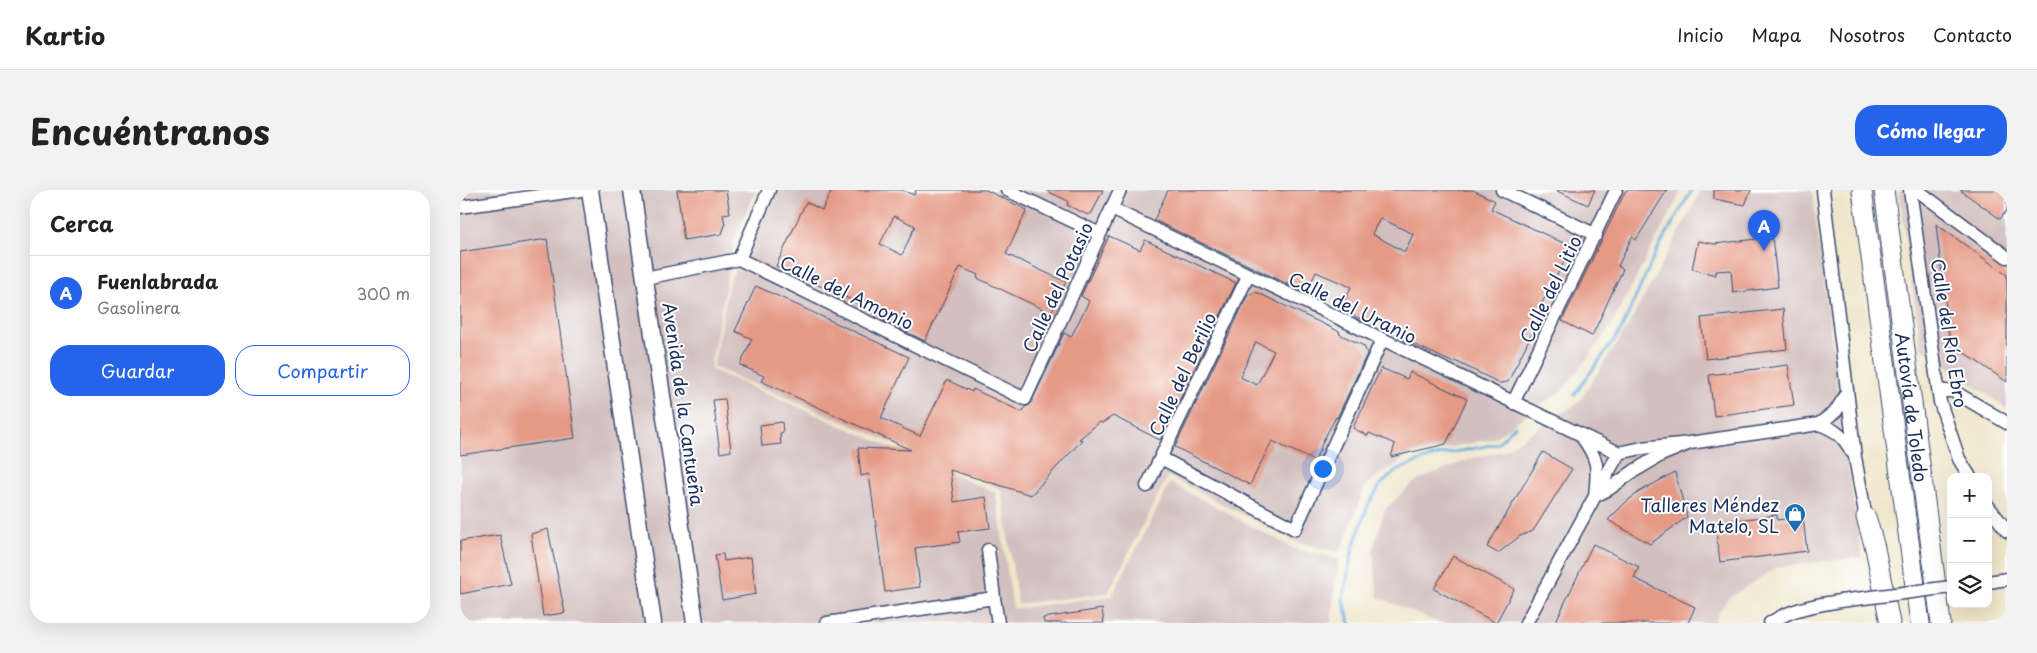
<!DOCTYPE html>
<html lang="es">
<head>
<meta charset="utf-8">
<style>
	body { margin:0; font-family:"Playpen Sans",sans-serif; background:#f2f2f2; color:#222 }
	.controls { position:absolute; right:15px; bottom:15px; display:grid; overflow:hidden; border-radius:10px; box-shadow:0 5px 20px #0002 }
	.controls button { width:45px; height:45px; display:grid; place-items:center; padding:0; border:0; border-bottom:1px solid #e0e0e0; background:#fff; color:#222; font:25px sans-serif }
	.you { position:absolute; left:862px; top:278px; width:18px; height:18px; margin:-12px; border:4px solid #fff; border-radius:50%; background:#1a73e8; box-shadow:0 0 0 8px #1a73e833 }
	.badge { display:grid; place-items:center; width:32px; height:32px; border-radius:50%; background:#2563eb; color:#fff; font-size:16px; font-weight:700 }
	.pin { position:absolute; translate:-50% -41px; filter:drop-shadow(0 1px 2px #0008) }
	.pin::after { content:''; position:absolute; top:26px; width:18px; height:15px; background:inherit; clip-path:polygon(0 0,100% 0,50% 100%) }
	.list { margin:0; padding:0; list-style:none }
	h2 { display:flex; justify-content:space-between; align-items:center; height:65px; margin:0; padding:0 20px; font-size:21px }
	h2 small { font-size:16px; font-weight:400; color:#767676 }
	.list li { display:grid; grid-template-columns:32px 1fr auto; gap:15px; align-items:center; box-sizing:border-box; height:75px; padding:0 20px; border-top:1px solid #e0e0e0 }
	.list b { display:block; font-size:19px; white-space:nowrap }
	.list p { margin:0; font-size:16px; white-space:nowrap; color:#767676 }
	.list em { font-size:16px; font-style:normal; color:#767676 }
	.actions { display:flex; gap:10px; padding:15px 20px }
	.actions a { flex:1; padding:11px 0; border:1px solid #2563eb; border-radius:20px; text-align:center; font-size:18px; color:#2563eb }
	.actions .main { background:#2563eb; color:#fff }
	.icon { flex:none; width:28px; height:28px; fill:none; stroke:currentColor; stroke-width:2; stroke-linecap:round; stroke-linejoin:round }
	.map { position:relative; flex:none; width:1547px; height:433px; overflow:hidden; border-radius:20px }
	header { display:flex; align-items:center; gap:30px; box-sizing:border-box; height:70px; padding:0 25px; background:#fff; border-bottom:1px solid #e0e0e0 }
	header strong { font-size:24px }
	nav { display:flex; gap:28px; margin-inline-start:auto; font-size:18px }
	.intro { display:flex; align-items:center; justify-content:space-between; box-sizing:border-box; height:120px; padding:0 30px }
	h1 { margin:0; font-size:35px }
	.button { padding:12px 22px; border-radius:20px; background:#2563eb; color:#fff; font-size:18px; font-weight:700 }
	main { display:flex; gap:30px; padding:0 30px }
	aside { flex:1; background:#fff; border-radius:20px; box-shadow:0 5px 20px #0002 }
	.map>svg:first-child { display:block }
</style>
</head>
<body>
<header>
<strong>Kartio</strong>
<nav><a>Inicio</a><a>Mapa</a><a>Nosotros</a><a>Contacto</a></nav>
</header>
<div class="intro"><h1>Encuéntranos</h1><a class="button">Cómo llegar</a></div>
<main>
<aside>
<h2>Cerca<small></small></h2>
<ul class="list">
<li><span class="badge">A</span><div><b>Fuenlabrada</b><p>Gasolinera</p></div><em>300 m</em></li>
</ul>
<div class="actions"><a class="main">Guardar</a><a>Compartir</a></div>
</aside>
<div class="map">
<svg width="1547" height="433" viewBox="0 0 1547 433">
	<rect width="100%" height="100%" fill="#fff"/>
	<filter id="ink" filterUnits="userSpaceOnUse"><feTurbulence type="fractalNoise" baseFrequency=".02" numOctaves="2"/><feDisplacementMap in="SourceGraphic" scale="10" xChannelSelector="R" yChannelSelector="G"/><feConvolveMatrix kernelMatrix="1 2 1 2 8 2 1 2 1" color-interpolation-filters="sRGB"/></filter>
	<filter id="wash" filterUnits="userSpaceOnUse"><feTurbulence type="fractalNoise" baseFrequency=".0096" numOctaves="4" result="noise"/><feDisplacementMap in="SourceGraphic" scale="20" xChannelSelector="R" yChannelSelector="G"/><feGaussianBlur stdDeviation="1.12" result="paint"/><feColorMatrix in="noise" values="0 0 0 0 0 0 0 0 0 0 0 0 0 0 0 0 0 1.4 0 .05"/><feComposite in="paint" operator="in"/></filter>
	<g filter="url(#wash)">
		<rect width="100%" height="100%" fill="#efe6cb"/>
		<path fill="#d2bfbf" d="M0,0H296L274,50L250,179L536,303L553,419L652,406L710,293L835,359L879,369L871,433H0Z
			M312,0H1222L1151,136L1105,198L1032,249L950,265L907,293L880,362L836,352L708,286L648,403L558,414L541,299L253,177L269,93Z
			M1240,0H1352L1386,264L1402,367L1317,377L1267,409L1253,433H979L918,407L913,360L925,319L956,291L1010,269L1043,261L1119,212L1170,133L1235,13Z
			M1439,0H1547V219L1461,157Z"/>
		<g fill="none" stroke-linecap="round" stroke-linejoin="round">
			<path stroke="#65addc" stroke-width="3" d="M1114,205L1160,142L1197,60L1232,0
				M890,433L883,409L893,357L908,315L921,294L935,282L954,273L979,265L1037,254L1055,236"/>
		</g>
		<g id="blocks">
			<path fill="#e59a85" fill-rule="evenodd" d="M217,0H266L270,23L263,24L265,35L262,44L224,50Z
				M372,0H442L454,5L456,0H526L567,20L546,64L606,92L591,123L517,88L518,85L500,77L465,151L415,127L418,122L316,76L346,12L362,20ZM434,26L455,36L442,65L420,54Z
				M585,0H643L632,23L628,25L607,15L608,11Z
				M708,0H1013L1035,11L1031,19L1112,57L1076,124L1080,127L1048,192L1040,193L995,171L994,173L938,147L941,142L911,126L908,132L881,120L891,97L856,82L846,103L694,30ZM920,28L953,44L945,62L912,44Z
				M1095,0H1135L1128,15Z
				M1166,0H1207L1176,50L1172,47L1158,76L1163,79L1132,146L1102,131Z
				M1254,0H1291L1285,15L1254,9Z
				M1500,0H1547V20L1540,29Z
				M1476,34L1547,85V192L1490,153Z
				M649,46L680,60L685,50L776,93L700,250L653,226L642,233L640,232L619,249L622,250L571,305L490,280L494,312L526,307L530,338L498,342L500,352L455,358L460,397L425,402L409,284L401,286L398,258L451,260L301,191L304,186L280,175L292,149L275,141L296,96L449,167L421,228L460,246L487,190L512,202L513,199L562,222L565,217L570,215L604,143L611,147L629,111L621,106Z
				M1312,47L1318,97L1273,103L1271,80L1256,81V85L1232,79L1238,51L1255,54Z
				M87,49L115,248L0,265V62Z
				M796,102L880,142L879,144L904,156L907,164L877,228L876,227L864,249L855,271L812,251L790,295L715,257L788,105ZM796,152L814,161L797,195L780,187Z
				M1323,119L1327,159L1246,169L1241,128Z
				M1328,175L1334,215L1254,226L1249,185Z
				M921,178L947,189L950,182L1007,209L986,254L931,267L935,254L909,243L908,246L893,238Z
				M265,209L271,261L260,263L253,210Z
				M322,232L323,243H320L321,254L302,256L300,235Z
				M1083,262L1112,279L1073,341L1060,346L1038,363L1027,357Z
				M1215,282L1227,327L1190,354L1148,330L1166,312L1179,302Z
				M1317,325V330L1343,327L1347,361L1260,372L1255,333Z
				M88,339L105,423L83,426L71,344Z
				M40,345L51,394L0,404V351Z
				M1133,354L1179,377L1174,388L1235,417L1228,433H1095Z
				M263,364L264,371L291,367L296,404L262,410L255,365Z
				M993,366L1054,399L1036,433L974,399Z
				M642,419L644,433H584L583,428Z"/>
		</g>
	</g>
	<g filter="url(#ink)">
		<use href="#blocks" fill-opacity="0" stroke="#3b4a6e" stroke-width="1"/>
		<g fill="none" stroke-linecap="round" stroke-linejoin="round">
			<g stroke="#3b4a6e" stroke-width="15">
				<path id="minor" d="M547,0L640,44
					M1042,0L1136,45
					M1363,0L1395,267L1407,334
					M1450,0L1480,212L1499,269L1510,287
					M1457,0L1547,67
					M0,17L121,0
					M652,19L1159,263L1182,258L1230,253
					M279,69L309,0
					M185,88L279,69L565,209L660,0
					M1479,201H1493L1547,233
					M1053,213L1156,0
					M1359,234C1376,240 1383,246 1392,262
					M1122,247C1139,270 1138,278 1135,306
					M701,268L835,339L922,150
					M687,296L788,86
					M1137,302L1159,263
					M1528,316L1547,341
					M528,360L534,408
					M1528,392L1547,389
					M367,433L534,408L538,433
					M1066,433L1135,306L1149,299L1174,281L1201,265L1230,253L1359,234L1376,221L1387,203
					M1310,433C1331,419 1355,415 1380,411"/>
			</g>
			<g stroke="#3b4a6e" stroke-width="19">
				<path id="major" d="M130,0L193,433
					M172,0L235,433"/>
			</g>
			<g stroke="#3b4a6e" stroke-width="21">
				<g id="highway">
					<path d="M1402,0L1460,433"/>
					<path id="s1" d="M1424,0L1481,433"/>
					<path d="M1406,327L1415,358L1430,433"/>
				</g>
			</g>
			<use href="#minor" stroke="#fff" stroke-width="12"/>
			<use href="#major" stroke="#fff" stroke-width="16"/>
			<use href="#highway" stroke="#fff" stroke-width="19"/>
			<g stroke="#3b4a6e" stroke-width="15" stroke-linecap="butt">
				<path id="minor-bridge" d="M1380,411L1491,397"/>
			</g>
			<use href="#minor-bridge" stroke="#fff" stroke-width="12"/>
		</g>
	</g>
	<defs>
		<g id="shop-pin" transform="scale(1.125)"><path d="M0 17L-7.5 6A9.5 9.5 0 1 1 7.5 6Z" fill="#1f6fb2" stroke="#fff"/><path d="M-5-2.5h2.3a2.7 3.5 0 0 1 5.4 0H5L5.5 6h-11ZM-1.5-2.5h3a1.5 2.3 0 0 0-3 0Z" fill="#fff"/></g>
	</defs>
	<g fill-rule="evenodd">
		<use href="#shop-pin" x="1335" y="324"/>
	</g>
	<g text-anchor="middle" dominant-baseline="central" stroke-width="4" stroke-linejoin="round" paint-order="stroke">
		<g font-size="18" fill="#1b2f5e" stroke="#fff">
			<text transform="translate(597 97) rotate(-65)">Calle del Potasio</text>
			<text transform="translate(1090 99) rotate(-64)">Calle del Litio</text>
			<text transform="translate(387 102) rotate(26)">Calle del Amonio</text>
			<text transform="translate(893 117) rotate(26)">Calle del Uranio</text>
			<text transform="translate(1490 143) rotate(81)">Calle del Río Ebro</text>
			<text transform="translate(722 184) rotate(-65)">Calle del Berilio</text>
			<text transform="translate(224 214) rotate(82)">Avenida de la Cantueña</text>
			<text stroke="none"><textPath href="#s1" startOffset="219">Autovía de Toledo</textPath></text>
		</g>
		<g font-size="18" fill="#1b2f5e" stroke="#fff" text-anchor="end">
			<text x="1319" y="314">Talleres Méndez<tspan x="1319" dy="21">Matelo, SL</tspan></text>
		</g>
	</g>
</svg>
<div class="controls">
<button>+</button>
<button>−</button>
<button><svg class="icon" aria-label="layers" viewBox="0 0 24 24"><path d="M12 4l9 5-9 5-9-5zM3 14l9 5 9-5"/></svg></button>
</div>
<div class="you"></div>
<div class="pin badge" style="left:1304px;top:61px">A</div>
</div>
</main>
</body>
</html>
